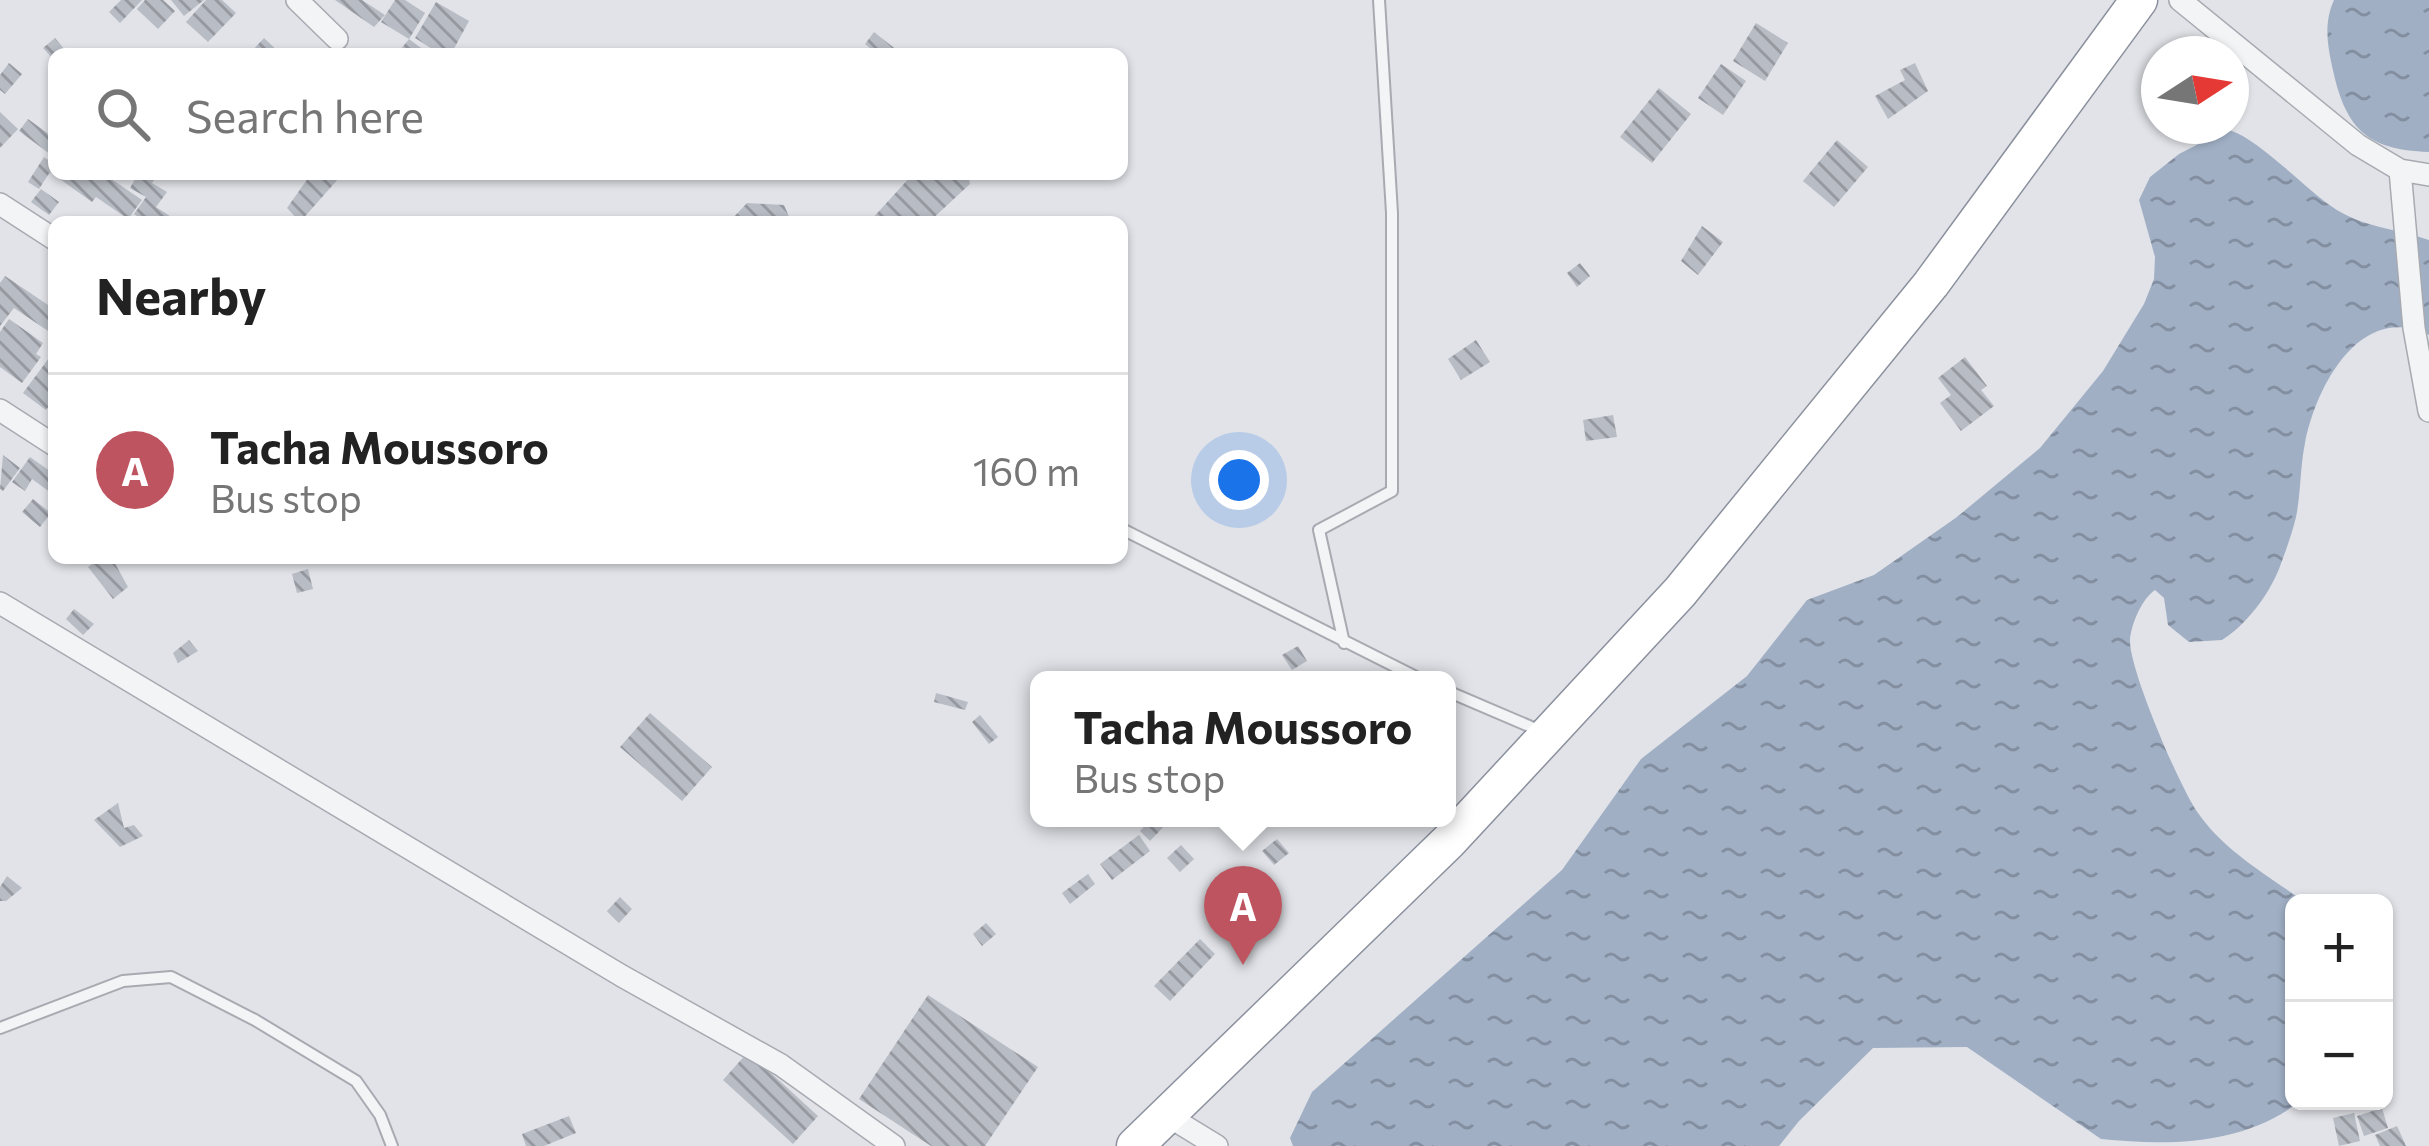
<!DOCTYPE html>
<html lang="en">
<head>
<meta charset="utf-8">
<style>
	body { margin:0; font-family:Commissioner,sans-serif; background:#f6f6f6; color:#222 }
	.controls { position:absolute; right:36px; bottom:36px; display:grid; overflow:hidden; border-radius:18px; box-shadow:0 3px 9px #0004 }
	.controls button { width:108px; height:108px; display:grid; place-items:center; padding:0; border:0; border-bottom:3px solid #e0e0e0; background:#fff; color:#222; font:60px sans-serif }
	.compass { position:absolute; left:2141px; top:36px; width:108px; height:108px; border-radius:50%; background:#fff; box-shadow:0 3px 9px #0004; rotate:78deg }
	.you { position:absolute; left:1239px; top:480px; width:42px; height:42px; margin:-30px; border:9px solid #fff; border-radius:50%; background:#1a73e8; box-shadow:0 0 0 18px #1a73e833 }
	.badge { display:grid; place-items:center; width:78px; height:78px; border-radius:50%; background:#be545f; color:#fff; font-size:39px; font-weight:700 }
	.pin { position:absolute; translate:-50% -99px; filter:drop-shadow(0 3px 6px #0008) }
	.pin::after { content:''; position:absolute; top:63px; width:42px; height:36px; background:inherit; clip-path:polygon(0 0,100% 0,50% 100%) }
	.popup { position:absolute; left:1030px; top:671px; width:426px; height:156px; box-sizing:border-box; display:grid; place-content:center; border-radius:18px; background:#fff; filter:drop-shadow(0 3px 9px #0005); font-size:39px; white-space:nowrap; color:#767676 }
	.popup b { font-size:45px; color:#222 }
	.popup::after { content:''; position:absolute; left:50%; top:100%; margin-left:-24px; border:24px solid transparent; border-top-color:#fff }
	.list { margin:0; padding:0; list-style:none }
	h2 { display:flex; justify-content:space-between; align-items:center; height:156px; margin:0; padding:0 48px; font-size:51px }
	h2 small { font-size:39px; font-weight:400; color:#767676 }
	.list li { display:grid; grid-template-columns:78px 1fr auto; gap:36px; align-items:center; box-sizing:border-box; height:192px; padding:0 48px; border-top:3px solid #e0e0e0 }
	.list b { display:block; font-size:45px; white-space:nowrap }
	.list p { margin:0; font-size:39px; white-space:nowrap; color:#767676 }
	.list em { font-size:39px; font-style:normal; color:#767676 }
	.icon { flex:none; width:66px; height:66px; fill:none; stroke:currentColor; stroke-width:2; stroke-linecap:round; stroke-linejoin:round }
	.map { position:relative; flex:none; width:2429px; height:1146px; overflow:hidden }
	.search { position:absolute; background:#fff; box-shadow:0 3px 9px #0004; left:48px; top:48px; width:1080px; height:132px; display:flex; align-items:center; gap:30px; box-sizing:border-box; padding:0 42px; border-radius:18px; color:#767676; font-size:45px }
	.panel { position:absolute; background:#fff; box-shadow:0 3px 9px #0004; left:48px; top:216px; width:1080px; height:348px; border-radius:18px }
	.map>svg:first-child { display:block }
</style>
</head>
<body>
<div class="map">
<svg width="2429" height="1146" viewBox="0 0 2429 1146">
	<defs>
		<pattern id="water-ripples" width="26" height="14" patternUnits="userSpaceOnUse" patternTransform="scale(3)"><rect width="26" height="14" fill="#a0afc4"/><path d="M2 4q2-2 4 0t4 0M15 11q2-2 4 0t4 0" fill="none" stroke="#838fa0"/></pattern>
		<pattern id="building-back-hatch" width="6" height="6" patternUnits="userSpaceOnUse" patternTransform="scale(3)"><rect width="6" height="6" fill="#b8bcc4"/><path d="M-1 5l2 2M0 0l6 6M5-1l2 2" fill="none" stroke="#9699a0"/></pattern>
	</defs>
	<rect width="100%" height="100%" fill="#e1e3e8"/>
	<path fill="url(#water-ripples)" d="M2334,0H2429V152C2365,150 2345,127 2332,66C2327,43 2324,22 2334,0Z
		M2226,130C2250,131 2306,189 2331,206C2362,228 2395,228 2429,240V335C2360,301 2316,387 2305,443C2300,467 2301,493 2296,517C2292,534 2285,553 2279,569C2268,596 2246,625 2222,640L2189,642L2168,625L2164,598L2155,590C2142,599 2132,622 2130,639C2128,667 2180,788 2198,813C2225,852 2269,876 2306,903H2294V1101H2300C2245,1145 2170,1146 2101,1139L1967,1047L1873,1048L1799,1121L1779,1146H1293L1290,1138L1312,1092L1562,870L1641,759L1747,676L1807,600L1874,575L1957,517L2040,448L2103,371L2144,304L2154,279L2155,257L2139,200L2150,177L2179,154Z"/>
	<path fill="url(#building-back-hatch)" d="M121,0H142L120,23L109,12Z
		M145,0H163L175,11L158,29L137,9Z
		M171,0H204L184,16Z
		M206,0H222L236,13L208,42L186,22Z
		M335,0H362L385,15L374,27Z
		M395,0H405L425,13L409,39L381,22Z
		M436,2L469,21L451,54H440L415,38Z
		M1756,23L1788,43L1765,81L1733,61Z
		M874,32L898,51L896,54H877L865,44Z
		M55,38L65,50L54,54V60L43,48Z
		M264,38L281,54H249Z
		M409,39L429,54H397Z
		M9,63L22,74L5,94L0,90V75Z
		M1915,63L1928,91L1888,119L1875,96L1905,80L1900,70Z
		M1721,64L1746,81L1723,115L1698,98Z
		M1659,88L1691,114L1652,163L1620,137Z
		M0,112L18,129L0,148Z
		M28,119L54,138V157L19,131Z
		M1837,140L1868,167L1834,207L1803,181Z
		M44,157L54,164V174H104L142,200L128,219L96,197L92,202L50,172L39,189L28,182Z
		M138,174H158L152,183L167,192L156,207L179,222H145L134,214L146,197L130,188Z
		M311,174H333L339,178L300,222L287,208Z
		M913,174H968L970,184L929,222H869Z
		M41,189L59,202L49,215L31,202Z
		M747,203L784,205L790,219L729,222Z
		M1702,226L1723,242L1698,275L1681,261Z
		M1580,263L1590,276L1577,287L1567,273Z
		M5,276L54,309V335L14,308L0,326V283Z
		M9,319L43,343L36,354L41,357L22,383L0,367V332Z
		M1476,340L1490,362L1461,380L1448,359Z
		M1965,357L1987,386L1981,390L1994,406L1961,431L1940,403L1951,395L1938,378Z
		M49,358L54,362V399L46,410L23,393Z
		M1613,415L1617,437L1586,441L1583,420Z
		M3,455L20,468L3,491L0,489Z
		M30,457L54,474V495L32,479L25,491L12,482Z
		M33,499L51,513L40,527L22,512Z
		M100,558H112L128,587L113,599L88,567Z
		M308,569L313,589L297,593L292,574Z
		M74,609L94,624L83,635L66,619Z
		M189,640L198,651L178,663L173,653Z
		M1298,646L1307,661L1292,670L1282,655Z
		M936,693L968,702L965,710L934,702Z
		M650,713L712,767L682,801L620,747Z
		M980,715L998,737L989,744L972,722Z
		M118,803L124,828L134,825L143,836L120,847L94,820Z
		M1152,818H1172L1150,841L1140,831Z
		M1139,835L1150,851L1112,880L1100,864Z
		M1277,839L1289,853L1274,865L1262,851Z
		M1181,845L1194,859L1180,872L1167,858Z
		M1088,874L1095,884L1070,904L1062,893Z
		M7,876L22,888L6,901H0V887Z
		M620,897L632,909L619,923L607,911Z
		M986,923L996,934L982,946L973,934Z
		M1200,939L1215,954L1170,1001L1154,986Z
		M928,995L1038,1067L985,1146H931L859,1099Z
		M748,1052L818,1116L793,1144L723,1080Z
		M2382,1108L2388,1128L2364,1136L2357,1116Z
		M2354,1113L2360,1141L2339,1146L2333,1118Z
		M569,1116L576,1133L544,1146H526L522,1134Z
		M2397,1126L2406,1146H2380L2375,1135Z"/>
	<g fill="none" stroke-linecap="round" stroke-linejoin="round">
		<g stroke="#a7aab1" stroke-width="14">
			<path id="lane" d="M1122,529L1422,680
				M1344,643L1319,530L1392,491V213L1379,0
				M1447,691L1543,732
				M0,1028L123,981L171,977L255,1020L356,1081L380,1115L392,1146"/>
		</g>
		<g stroke="#a7aab1" stroke-width="24">
			<path id="street" d="M297,0L337,39
				M2180,0L2358,145L2400,170L2429,175
				M2400,170L2414,328L2429,411
				M0,204L54,239
				M0,410L54,445
				M0,603L622,976L781,1065L894,1146
				M1168,1116L1217,1146"/>
		</g>
		<g stroke="#8a909d" stroke-width="39">
			<path id="highway" d="M1135,1146L1449,841L1680,592L1931,284L2139,0"/>
		</g>
		<use href="#lane" stroke="#f3f4f6" stroke-width="10"/>
		<use href="#street" stroke="#f3f4f6" stroke-width="21"/>
		<use href="#highway" stroke="#fff" stroke-width="36"/>
	</g>
</svg>
<div class="controls">
<button>+</button>
<button>−</button>
</div>
<svg class="compass" viewBox="-18 -18 36 36"><path d="M0-13l5 13h-10z" fill="#e53935"/><path d="M0 13l5-13h-10z" fill="#767676"/></svg>
<div class="you"></div>
<div class="pin badge" style="left:1243px;top:965px">A</div>
<div class="popup"><b>Tacha Moussoro</b>Bus stop</div>
<div class="search"><svg class="icon" aria-label="search" viewBox="0 0 24 24"><circle cx="10" cy="10" r="6"/><path d="M15 15l6 6"/></svg>Search here</div>
<section class="panel">
<h2>Nearby<small></small></h2>
<ul class="list">
<li><span class="badge">A</span><div><b>Tacha Moussoro</b><p>Bus stop</p></div><em>160 m</em></li>
</ul>
</section>
</div>
</body>
</html>
